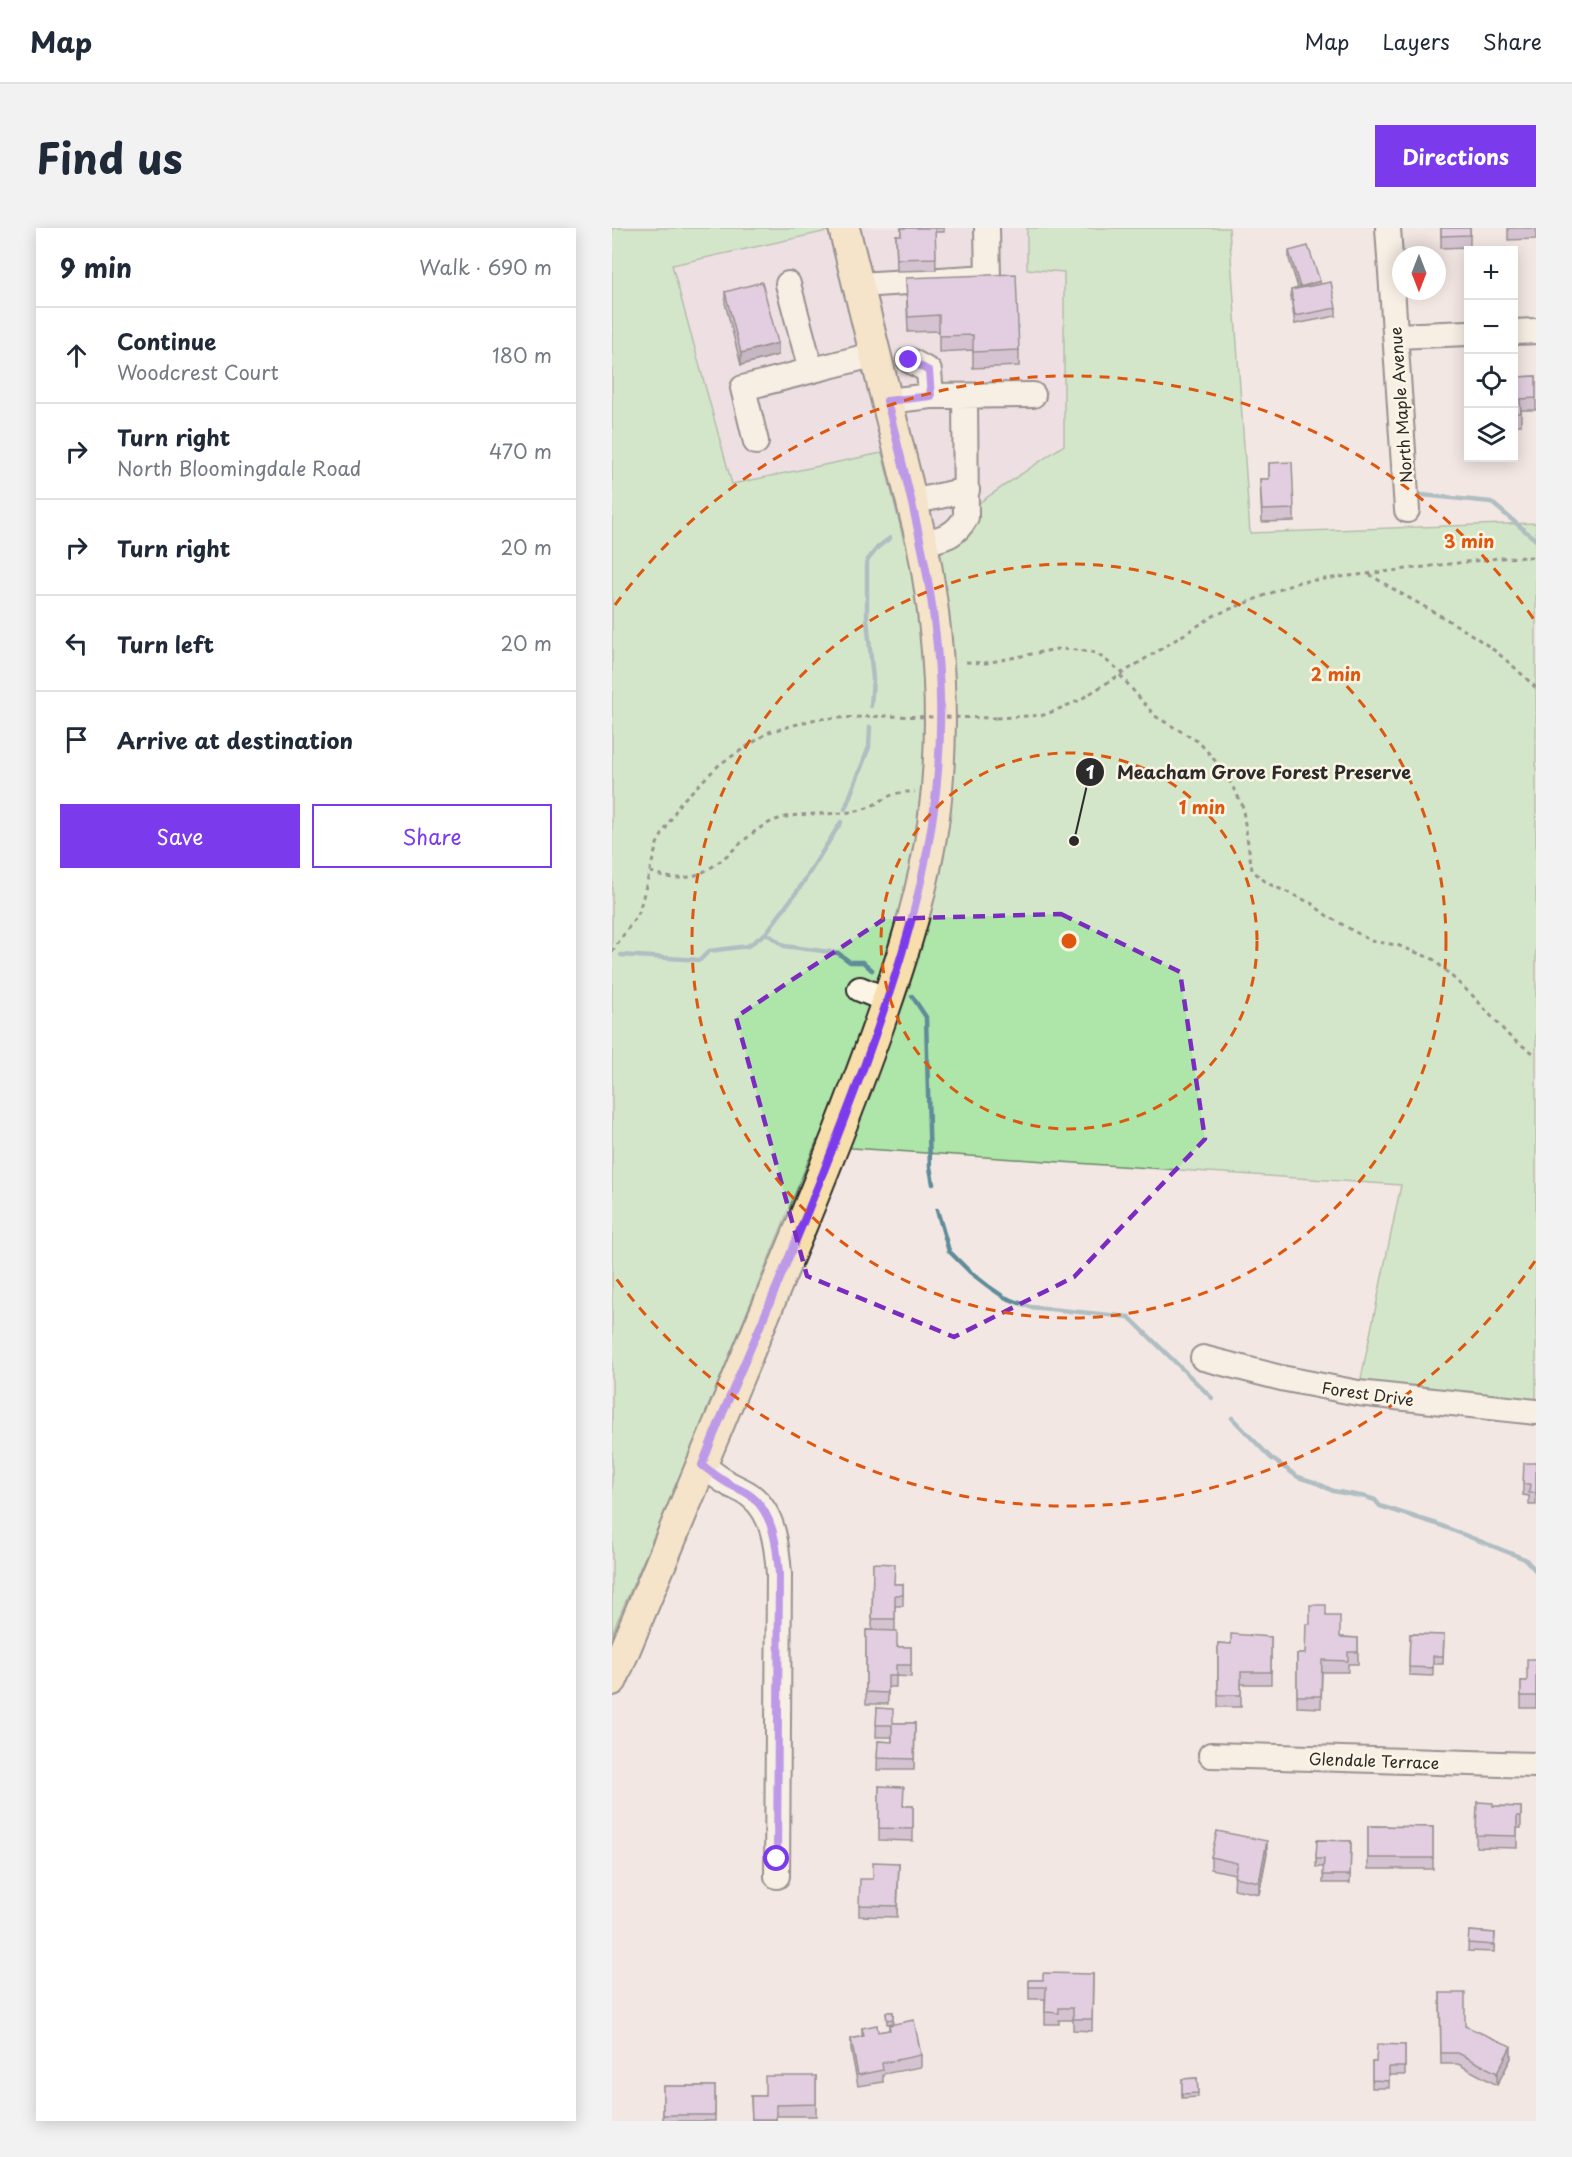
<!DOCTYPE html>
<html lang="en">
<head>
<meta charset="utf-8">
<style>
	body { margin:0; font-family:"Playpen Sans",sans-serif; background:#f2f2f3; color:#1f2937 }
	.controls { position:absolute; right:18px; top:18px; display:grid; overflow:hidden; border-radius:0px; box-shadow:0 3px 15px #0003 }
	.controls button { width:54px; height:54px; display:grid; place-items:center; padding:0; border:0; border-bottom:2px solid #e0e1e3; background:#fff; color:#1f2937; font:30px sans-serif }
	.compass { position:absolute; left:780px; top:18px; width:54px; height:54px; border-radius:50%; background:#fff; box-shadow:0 3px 15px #0003; rotate:180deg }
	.stop { position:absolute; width:18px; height:18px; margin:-14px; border:4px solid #7c3aed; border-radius:50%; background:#fff }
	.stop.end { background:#7c3aed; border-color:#fff; box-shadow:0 2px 6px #0008 }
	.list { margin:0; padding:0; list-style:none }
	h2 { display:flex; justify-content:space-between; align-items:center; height:78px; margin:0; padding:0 24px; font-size:26px }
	h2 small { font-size:20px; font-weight:400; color:#747a83 }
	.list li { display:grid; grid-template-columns:39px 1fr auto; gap:18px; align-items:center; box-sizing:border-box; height:96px; padding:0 24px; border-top:2px solid #e0e1e3 }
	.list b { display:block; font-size:22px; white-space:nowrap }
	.list p { margin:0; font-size:20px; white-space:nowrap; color:#747a83 }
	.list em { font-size:20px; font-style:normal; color:#747a83 }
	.actions { display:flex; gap:12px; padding:18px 24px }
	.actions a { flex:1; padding:14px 0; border:2px solid #7c3aed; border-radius:0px; text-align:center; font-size:21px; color:#7c3aed }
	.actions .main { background:#7c3aed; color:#fff }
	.icon { flex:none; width:33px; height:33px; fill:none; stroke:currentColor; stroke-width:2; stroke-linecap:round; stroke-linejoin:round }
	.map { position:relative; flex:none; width:924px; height:1893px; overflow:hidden; border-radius:0px }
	header { display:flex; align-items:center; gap:36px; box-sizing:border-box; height:84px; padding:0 30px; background:#fff; border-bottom:2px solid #e0e1e3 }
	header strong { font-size:28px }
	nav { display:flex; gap:33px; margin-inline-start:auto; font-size:21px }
	.intro { display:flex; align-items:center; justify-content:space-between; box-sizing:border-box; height:144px; padding:0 36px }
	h1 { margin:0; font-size:42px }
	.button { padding:15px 27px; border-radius:0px; background:#7c3aed; color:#fff; font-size:21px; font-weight:700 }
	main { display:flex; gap:36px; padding:0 36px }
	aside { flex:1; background:#fff; border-radius:0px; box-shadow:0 3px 15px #0003 }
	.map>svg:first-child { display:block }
</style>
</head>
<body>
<header>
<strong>Map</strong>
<nav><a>Map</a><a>Layers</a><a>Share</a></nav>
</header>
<div class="intro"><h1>Find us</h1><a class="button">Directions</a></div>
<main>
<aside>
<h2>9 min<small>Walk · 690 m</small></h2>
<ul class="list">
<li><svg class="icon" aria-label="ahead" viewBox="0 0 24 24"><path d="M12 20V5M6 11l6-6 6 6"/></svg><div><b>Continue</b><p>Woodcrest Court</p></div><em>180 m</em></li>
<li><svg class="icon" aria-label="right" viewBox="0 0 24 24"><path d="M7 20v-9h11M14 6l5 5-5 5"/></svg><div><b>Turn right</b><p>North Bloomingdale Road</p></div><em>470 m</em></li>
<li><svg class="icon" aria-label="right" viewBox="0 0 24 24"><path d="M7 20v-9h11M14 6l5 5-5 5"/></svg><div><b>Turn right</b></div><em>20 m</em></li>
<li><svg class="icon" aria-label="left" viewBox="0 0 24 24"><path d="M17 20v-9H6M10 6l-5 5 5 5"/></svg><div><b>Turn left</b></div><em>20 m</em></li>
<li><svg class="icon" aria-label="arrive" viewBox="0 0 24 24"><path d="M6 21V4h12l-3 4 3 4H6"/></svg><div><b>Arrive at destination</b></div></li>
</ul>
<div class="actions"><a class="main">Save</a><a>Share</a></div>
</aside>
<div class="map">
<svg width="924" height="1893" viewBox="0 0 924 1893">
	<rect width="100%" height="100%" fill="#f3e7e3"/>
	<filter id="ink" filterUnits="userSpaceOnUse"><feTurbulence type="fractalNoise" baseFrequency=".0167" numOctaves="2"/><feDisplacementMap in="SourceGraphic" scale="12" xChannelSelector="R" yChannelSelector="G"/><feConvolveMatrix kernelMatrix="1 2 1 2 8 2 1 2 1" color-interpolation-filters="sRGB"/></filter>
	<g filter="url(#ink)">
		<path fill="#e8d6e1" d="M249,0H415V41L453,43V217L323,304Z
			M216,3L270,225L121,256L60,36Z"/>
		<path fill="#aee5a9" stroke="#6c886a" stroke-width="1.5" d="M0,0H215L216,3L60,37L120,256L270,225L292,314L324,304L452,217V44L415,41V0H617L638,305L924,295V1184L746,1165L789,957L240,920L205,912L71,1241L0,1405Z"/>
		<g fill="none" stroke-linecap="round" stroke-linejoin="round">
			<path stroke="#5f8c99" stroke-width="4.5" d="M810,267L879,274L924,312
				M259,478L261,451L255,391V333L266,319L278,310
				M233,581L257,519L258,499
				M154,705L172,718L226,725L238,734H251L260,742
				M9,727L88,732L97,723L136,718L154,705L189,658L229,594
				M300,768L314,789L318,939L321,956
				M325,982L337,1023L358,1044L376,1058L392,1069L418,1079L517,1089L600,1170
				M620,1190L659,1230L686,1249L705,1255L721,1263L754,1269L763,1272L768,1278L825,1296L913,1331L924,1343"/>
			<g stroke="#2b2b2b" stroke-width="28">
				<path id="minor" d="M776,0L795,282
					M176,56L199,142
					M247,57L376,49L375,0
					M902,104L924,103
					M784,108L856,105
					M297,132L317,143L319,168
					M275,173L319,168L421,167
					M144,214L131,160L264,126
					M300,274L355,262
					M310,315C331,310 343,309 354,289L353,168
					M248,761L275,772
					M591,1130L669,1150L746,1165L924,1184
					M90,1237C99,1244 108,1251 117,1256C124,1260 133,1263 139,1268C162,1286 165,1319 167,1346L165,1648
					M599,1527L924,1537"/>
			</g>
			<g stroke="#2b2b2b" stroke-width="34">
				<path id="major" d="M0,1452C63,1299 128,1148 190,996C219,925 247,854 272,782C293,721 312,660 321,596C334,502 328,408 310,315L232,0"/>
			</g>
			<path stroke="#2b2b2b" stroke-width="3" stroke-dasharray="4.5 4.5" stroke-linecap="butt" d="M757,346C797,372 841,392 879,420C895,432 910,446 924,460
				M354,434L374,435L445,421L465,422L484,425L511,445
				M508,447L543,488L587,514L612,543L630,576L640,642L655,655L699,675L714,687L759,713L785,717L821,731L861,768L899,810L924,827
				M384,490L432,487L466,473L603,387L687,354L887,330L924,329
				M38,644C46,646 55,650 64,650C104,652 127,607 161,593C191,581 223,590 252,581C275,573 274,563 303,564
				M0,724L27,684L45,616L68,575L108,536L157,504L204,491L271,488"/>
			<use href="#minor" stroke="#fcf5e5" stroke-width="24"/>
			<use href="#major" stroke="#f8deab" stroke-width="30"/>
			<path stroke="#2b2b2b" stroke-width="3" stroke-dasharray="4.5 4.5" stroke-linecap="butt" d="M271,488L384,490"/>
		</g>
		<path fill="#b297bd" stroke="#2b2b2b" stroke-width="1.5" d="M289,0H332V4H323L324,42L285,43L284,7H289Z
			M829,0H858V19L829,20Z
			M896,0H924V11L896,12Z
			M677,23L708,57L724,80V88L683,96L679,70V62L686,60L677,31Z
			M294,50L407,122V138L361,140V122L327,124V103L296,104Z
			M113,64L166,127L129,137L113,75Z
			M902,141L905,149L924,148V182H909V197H902Z
			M657,235L682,281V293L650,294L648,251H657Z
			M924,1235V1277H917V1268L911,1267V1256Z
			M261,1335L283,1356H291V1378H283V1403L285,1419H299V1449L284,1448V1459H276V1476H254V1402H260Z
			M714,1388L728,1409L746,1410V1436H736V1444H710L709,1480L685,1479V1426H693L698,1396Z
			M798,1406L832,1407L831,1436H821V1448L797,1447Z
			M659,1409V1456H629V1479H606V1415L619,1416Z
			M924,1431V1480H909V1453H915Z
			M265,1480L281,1495H303L302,1542H265L266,1513L280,1514V1509H264Z
			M267,1558L292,1578H301V1613L267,1612Z
			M865,1574L881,1578L909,1579V1600H905V1620L864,1619Z
			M756,1598L821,1599V1641H756Z
			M705,1612L739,1613L738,1655H711L712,1639H704Z
			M655,1625L647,1666L622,1661L623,1646L599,1641V1629Z
			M287,1635L285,1689L247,1688V1677L261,1651Z
			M857,1703L883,1705L882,1724L856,1723Z
			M481,1746L480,1803L461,1802V1792H447V1796H433V1771H417V1752H431Z
			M828,1765L853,1798L899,1830L885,1857L846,1836H829Z
			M274,1784H281V1795L275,1796Z
			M277,1797L309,1827V1839L271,1846V1854L246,1858L239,1822V1811L250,1808V1800L266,1804L277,1802Z
			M793,1817V1847H777V1860H760V1834H764Z
			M204,1848V1888H164V1893H140L139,1868H153Z
			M585,1850L586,1869L570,1870V1851Z
			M51,1858H103V1893H51Z"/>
		<path fill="#917b9a" stroke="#2b2b2b" stroke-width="1.5" d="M708,53V61L688,67V59Z
			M166,115V127L129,137V125Z
			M655,1613V1625L647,1666V1654Z
			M899,1818V1830L885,1857V1845Z"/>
		<path fill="#cfb0dc" stroke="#2b2b2b" stroke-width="1.5" d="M289,0H323L324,30L285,31L284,7H289Z
			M829,0H858V7L829,8Z
			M696,18L708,53L688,59L677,23Z
			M404,46L407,122L361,124V107L327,108V87L296,89L294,50Z
			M150,54L166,115L129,125L113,64Z
			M719,54L724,80L683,88L679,62Z
			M905,140V149L924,148V170L908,171L909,185H902V141Z
			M680,234L682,281L650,282L648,251H657V235Z
			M912,1235H924V1265H917L918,1256H911Z
			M261,1335L283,1336L282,1356H291V1367H283V1391H260Z
			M698,1377H714V1388H728V1409L746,1410V1424H736V1433L710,1432L709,1468H685V1426H693L694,1396H698Z
			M254,1402L285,1403V1419H299V1437H284V1448H276V1465L254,1464Z
			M619,1406L659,1409V1444H629V1467H606V1415L619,1416Z
			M798,1406L832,1407L831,1428H821V1440L797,1439Z
			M915,1431H924V1468H909V1453H915Z
			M265,1480L281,1481V1495H303L302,1531L265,1530L266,1513L280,1514V1497H264Z
			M267,1558L292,1559L291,1578H301V1601L267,1600Z
			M865,1574L881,1575V1578L909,1579V1588H905V1608L864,1607Z
			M756,1598L821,1599V1630H756Z
			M605,1603L655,1613L647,1654L622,1649L625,1635L599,1629Z
			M705,1612L739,1613L738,1647H711L712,1631H704Z
			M261,1634L287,1635L285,1678L247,1677L248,1651H261Z
			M857,1703L883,1705L882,1717L856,1715Z
			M431,1745L481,1746L480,1791H461V1780H447V1785L433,1784L434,1759H417V1752H431Z
			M828,1765H853V1798L899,1818L885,1845L846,1825H829Z
			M274,1784H281V1791L275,1792Z
			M302,1792L309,1827L270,1835L271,1842L246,1847L239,1811L252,1808L250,1800L265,1797L266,1804L278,1802L277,1797Z
			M765,1816L793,1817V1839H777V1853L760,1852V1834H764Z
			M153,1848H204V1876L164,1877V1891H140L139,1868H153Z
			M585,1850L586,1865L570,1866V1851Z
			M51,1858H103V1887H51Z"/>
	</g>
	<g fill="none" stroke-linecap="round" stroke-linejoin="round" filter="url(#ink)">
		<path stroke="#7c3aed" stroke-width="8" d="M165,1631L167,1346C165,1319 162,1286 139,1268C133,1263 124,1260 117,1256C108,1251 99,1244 90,1237C107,1192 127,1148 146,1103C180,1023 213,942 244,860C292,731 332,608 328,469C326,367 299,271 275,173L319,168L317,143L297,132"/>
	</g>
	<path d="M0 0H924V1893H0ZM449,686L568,744L593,911L462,1049L342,1109L195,1048L124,789L272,691Z" fill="#f3e7e3" fill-opacity=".55" fill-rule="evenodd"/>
	<path fill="none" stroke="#7b2cbf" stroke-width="4.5" stroke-dasharray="12 8" stroke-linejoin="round" d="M449,686L568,744L593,911L462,1049L342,1109L195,1048L124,789L272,691Z"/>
	<g fill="none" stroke="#df570e" stroke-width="3" stroke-dasharray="10 8">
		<circle cx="457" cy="713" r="188"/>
		<circle cx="457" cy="713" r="377"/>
		<path d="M923 1033A565 565 0 0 1 3 1049M3 377A565 565 0 0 1 923 393"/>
	</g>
	<g text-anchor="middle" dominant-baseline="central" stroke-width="5" stroke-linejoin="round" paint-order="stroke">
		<g font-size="16" fill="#2b2b2b" stroke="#fcf5e5">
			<text transform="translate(788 177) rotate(-94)">North Maple Avenue</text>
			<text transform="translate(756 1165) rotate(8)">Forest Drive</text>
			<text transform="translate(762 1532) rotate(2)">Glendale Terrace</text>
		</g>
	</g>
	<circle cx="457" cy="713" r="9" fill="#df570e" stroke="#fcf5e5" stroke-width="3"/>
	<g font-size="18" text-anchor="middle" font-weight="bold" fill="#df570e" stroke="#fcf5e5" stroke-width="5" stroke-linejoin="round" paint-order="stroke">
		<text x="857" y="320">3 min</text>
		<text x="724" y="453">2 min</text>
		<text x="590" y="586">1 min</text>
	</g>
	<path fill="none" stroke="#2b2b2b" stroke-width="2" d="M462 613L478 544"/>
	<g fill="#2b2b2b" stroke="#fcf5e5" stroke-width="2">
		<circle cx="462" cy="613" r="6"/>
		<circle cx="478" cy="544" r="15"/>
	</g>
	<g font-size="18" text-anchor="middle" font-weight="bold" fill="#fff">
		<text x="478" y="551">1</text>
	</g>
	<g font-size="18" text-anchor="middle" font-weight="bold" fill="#2b2b2b" stroke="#fcf5e5" stroke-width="5" stroke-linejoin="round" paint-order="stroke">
		<text x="652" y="551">Meacham Grove Forest Preserve</text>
	</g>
</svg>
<div class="controls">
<button>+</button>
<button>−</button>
<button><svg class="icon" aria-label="locate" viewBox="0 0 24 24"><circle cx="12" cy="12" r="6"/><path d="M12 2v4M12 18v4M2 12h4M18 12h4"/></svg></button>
<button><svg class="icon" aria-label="layers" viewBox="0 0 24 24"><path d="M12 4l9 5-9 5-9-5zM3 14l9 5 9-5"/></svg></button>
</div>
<svg class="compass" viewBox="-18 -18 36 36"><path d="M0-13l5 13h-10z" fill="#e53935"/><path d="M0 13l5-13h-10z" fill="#747a83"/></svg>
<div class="stop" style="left:165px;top:1631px"></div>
<div class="stop end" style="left:297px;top:132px"></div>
</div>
</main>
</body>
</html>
